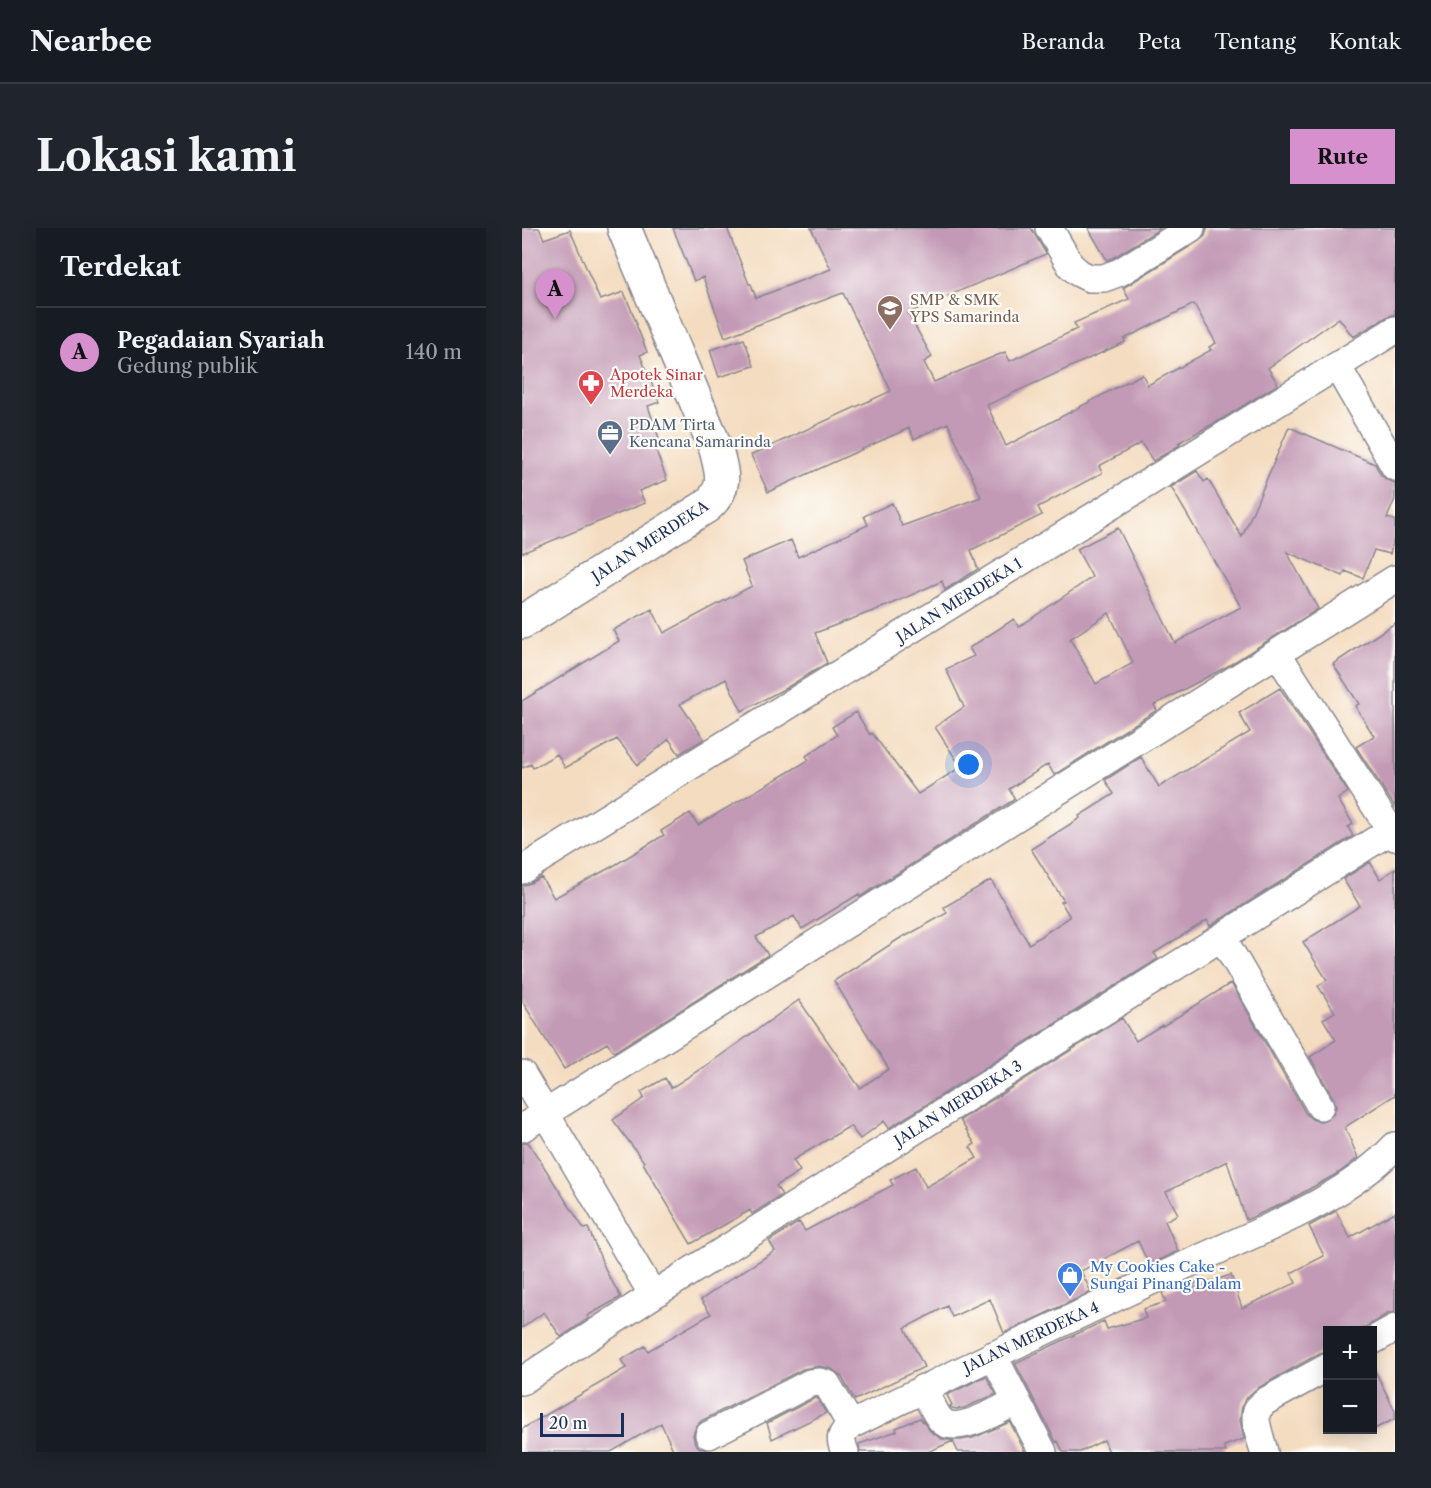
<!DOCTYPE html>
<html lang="id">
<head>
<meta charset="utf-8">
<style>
	body { margin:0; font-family:"Libre Caslon Text",serif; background:#20242c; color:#f1f3f6 }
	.controls { position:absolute; right:18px; bottom:18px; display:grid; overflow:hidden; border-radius:0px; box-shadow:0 3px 15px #0003 }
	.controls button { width:54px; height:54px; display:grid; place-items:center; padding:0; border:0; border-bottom:2px solid #363941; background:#171b24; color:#f1f3f6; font:30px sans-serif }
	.scale { position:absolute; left:18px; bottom:15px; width:84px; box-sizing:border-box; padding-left:6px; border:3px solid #1b2f5e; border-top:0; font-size:16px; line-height:21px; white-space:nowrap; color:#1b2f5e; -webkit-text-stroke:4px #fdfcf7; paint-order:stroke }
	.you { position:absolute; left:447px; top:537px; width:21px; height:21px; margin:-15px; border:4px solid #fff; border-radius:50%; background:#1a73e8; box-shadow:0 0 0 9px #1a73e833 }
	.badge { display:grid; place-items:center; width:39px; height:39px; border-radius:50%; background:#d690ce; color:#111; font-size:20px; font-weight:700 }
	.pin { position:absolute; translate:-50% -50px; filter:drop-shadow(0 2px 3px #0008) }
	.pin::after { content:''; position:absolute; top:32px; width:21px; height:18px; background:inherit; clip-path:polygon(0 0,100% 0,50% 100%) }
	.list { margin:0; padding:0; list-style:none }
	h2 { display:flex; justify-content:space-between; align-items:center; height:78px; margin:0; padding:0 24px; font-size:26px }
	h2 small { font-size:20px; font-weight:400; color:#9ea1a6 }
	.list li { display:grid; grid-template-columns:39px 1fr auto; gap:18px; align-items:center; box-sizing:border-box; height:90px; padding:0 24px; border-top:2px solid #363941 }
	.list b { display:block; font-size:22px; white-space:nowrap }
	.list p { margin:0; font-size:20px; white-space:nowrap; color:#9ea1a6 }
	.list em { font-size:20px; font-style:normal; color:#9ea1a6 }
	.map { position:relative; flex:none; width:873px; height:1224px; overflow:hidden; border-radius:0px }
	header { display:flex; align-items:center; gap:36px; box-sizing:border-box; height:84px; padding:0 30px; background:#171b24; border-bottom:2px solid #363941 }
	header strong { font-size:28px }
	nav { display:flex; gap:33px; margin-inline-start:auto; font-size:21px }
	.intro { display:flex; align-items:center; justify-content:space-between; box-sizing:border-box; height:144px; padding:0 36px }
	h1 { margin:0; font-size:42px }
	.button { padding:15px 27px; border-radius:0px; background:#d690ce; color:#111; font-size:21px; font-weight:700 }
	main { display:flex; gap:36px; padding:0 36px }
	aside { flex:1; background:#171b24; border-radius:0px; box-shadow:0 3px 15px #0003 }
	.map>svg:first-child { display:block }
</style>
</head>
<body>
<header>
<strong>Nearbee</strong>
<nav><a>Beranda</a><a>Peta</a><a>Tentang</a><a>Kontak</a></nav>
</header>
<div class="intro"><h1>Lokasi kami</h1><a class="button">Rute</a></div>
<main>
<aside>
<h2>Terdekat<small></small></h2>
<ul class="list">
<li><span class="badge">A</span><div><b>Pegadaian Syariah</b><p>Gedung publik</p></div><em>140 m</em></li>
</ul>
</aside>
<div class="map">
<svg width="873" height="1224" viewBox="0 0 873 1224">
	<rect width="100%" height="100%" fill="#fdfcf7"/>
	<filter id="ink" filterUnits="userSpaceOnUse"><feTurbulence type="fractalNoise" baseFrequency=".0167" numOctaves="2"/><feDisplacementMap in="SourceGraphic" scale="12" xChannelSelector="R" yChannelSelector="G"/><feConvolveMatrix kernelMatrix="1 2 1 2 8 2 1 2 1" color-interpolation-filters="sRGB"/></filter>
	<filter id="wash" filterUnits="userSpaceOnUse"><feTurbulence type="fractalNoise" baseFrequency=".008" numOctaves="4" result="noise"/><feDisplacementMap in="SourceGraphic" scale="24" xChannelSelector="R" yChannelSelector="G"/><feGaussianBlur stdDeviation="1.35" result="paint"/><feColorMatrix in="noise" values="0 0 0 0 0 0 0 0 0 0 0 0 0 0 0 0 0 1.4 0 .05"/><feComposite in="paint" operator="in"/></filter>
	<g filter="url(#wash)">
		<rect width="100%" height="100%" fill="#f4dcc0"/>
		<g id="blocks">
			<path fill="#c39ab6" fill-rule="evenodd" d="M0,0H17L22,11L48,2L78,72L102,64L115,96H114L125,124L118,127L137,174L126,178L137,210L130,212L145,252L117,263L123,275L0,325Z
				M151,0H205L227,56H229L234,70L309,41L289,0H509L524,26L386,85L410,129L402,134L412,154L483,124L488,133L555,101L552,95L607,71L601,60L677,13L683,8L685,0H873V86L865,89L831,109L817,90L746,140L756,156L700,191L656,215L658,217L631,233L619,215L577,238L580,245L516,279L520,287L449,322L456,341L423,362L420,353L372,375L293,405L305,435L264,460L220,483L204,451L158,476L182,511L157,526L147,511L116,537L95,511L43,540L35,526L11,540L9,536L0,540V473L97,413L91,402L130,381L142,405L230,358L220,333L269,312L276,329L346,297L342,288L370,275L380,298L459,269L426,195L392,211L387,200L246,264L229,227L369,163L321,65L203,109L181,49L172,53ZM672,76L694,115L687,119L689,122L626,157L620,146L484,218L465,177L603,114L602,111Z
				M566,0H639L591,30L585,32Z
				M222,111L232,138L197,149L188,122Z
				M767,199L853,236L859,247L865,252L873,255V271L865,290L873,292V306L868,326L852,322L841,350L823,343L821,348L765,324L796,381L706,438L632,477L635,482L532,547L526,536L487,561L493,571L338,669L337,666L280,701L272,688L234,709L246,727L92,824L85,815L42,841L0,773V658L8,655L19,649L32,670L93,637L142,607L139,603L168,585L176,597L287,532L284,528L315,507L310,499L334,484L348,507L350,505L396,566L439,539L413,499L442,479L424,441L452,428L447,420L492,391L497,399L570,349L555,321L596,300L653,415L719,379L649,259L675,243L682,254L686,251L720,309ZM587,385L611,435L574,456L548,411Z
				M873,395V579L834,519L852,508L833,478L837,476L811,436Z
				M758,460L826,564L816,571L831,596L826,599L831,608L688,698L685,692L632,725L636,731L367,900L362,893L338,911L328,898L271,932L278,943L254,958L260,967L230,986L228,982L169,1016L121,935L122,934L91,892L122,870L119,864L143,850L149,860L188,835L277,772L338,860L367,841L312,753L383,707L384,708L425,685L422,679L469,652L507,716L548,689L539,674L542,673L509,621L558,590L557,588L592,566L583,552L619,529L637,559L728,504L717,485Z
				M848,634L858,651L873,641V867L823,899L836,930L818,944L764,974L724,992L705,933L644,964L656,986L643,993L656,1023L627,1037L616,1013L559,1043L569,1064L482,1105L468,1071L430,1089L425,1078L383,1100L402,1139L333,1172L319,1148L310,1141L297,1138L281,1141L179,1193L174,1199L171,1207L173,1215L178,1220L184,1222L185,1224H152L139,1195L89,1224H0V1201L104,1140L99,1132L123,1118L126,1123L189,1086L179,1072L210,1050L253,1023L247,1013L277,994L283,1003L371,957L368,952L394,939L404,959L455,930L448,919L453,916L438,892L600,790L614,813L640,797L641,798L709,755L784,886L790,891L797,894L806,891L811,886L814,879L812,871L788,829L814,812L801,791L813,784L796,758L805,752L781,714L838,678L821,651Z
				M6,914L62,1001L66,1000L85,1045L99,1069L65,1088L67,1090L39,1109L22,1084L0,1100V916Z
				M814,983L828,1010L873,984V1084L865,1086L839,1102H806V1123L798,1125L734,1161L723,1171L720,1179L718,1192L722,1211L702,1218L704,1224H587L582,1212L558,1224H541L536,1213L534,1214L493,1135L582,1093L585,1101L624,1090L621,1081L644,1074L640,1065L669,1052L671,1056L682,1052L683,1055L709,1047L720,1080L774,1055L769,1045L802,1028L787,998Z
				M850,1137L873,1183V1191L850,1202Z
				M464,1148L474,1166L442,1180L435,1181L430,1180L428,1178L430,1177L425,1167Z
				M293,1170H295L304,1185L250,1211L245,1195Z
				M398,1190L409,1204L420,1211L426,1212H439L451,1210L488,1194L503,1224H436L431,1213L406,1224H338L337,1216L375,1203L374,1200Z"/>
		</g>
	</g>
	<g filter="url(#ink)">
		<use href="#blocks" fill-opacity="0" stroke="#88868f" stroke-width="1.5"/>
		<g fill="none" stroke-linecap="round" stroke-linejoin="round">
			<g stroke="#88868f" stroke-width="30">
				<path id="street" d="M527,0L549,38L557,45L567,50H582L598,44L669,0
					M815,138L873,239
					M755,425L873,609
					M0,642L873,102
					M700,709L798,878
					M0,846L131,1067
					M0,900L873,351
					M850,1113L873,1100
					M471,1127L521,1224
					M0,1153L131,1067L873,600
					M401,1160C406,1169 413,1187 420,1193C436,1207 478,1181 495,1173
					M187,1207L288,1155L298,1154L305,1156L329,1197C437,1143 547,1091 657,1040C728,1006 819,976 873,918
					M323,1224C317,1209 318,1208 329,1197
					M742,1224C740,1214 731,1192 735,1182C736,1180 741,1176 742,1174L806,1139"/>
			</g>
			<g stroke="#88868f" stroke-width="36">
				<path id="secondary" d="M0,394L185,278C206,259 200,246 194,221L102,0"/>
			</g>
			<use href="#street" stroke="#fff" stroke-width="27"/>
			<use href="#secondary" stroke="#fff" stroke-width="33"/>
		</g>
	</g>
	<defs>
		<g id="school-pin" transform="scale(1.35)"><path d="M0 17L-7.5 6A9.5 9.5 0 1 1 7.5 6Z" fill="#8d6e63" stroke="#fdfcf7"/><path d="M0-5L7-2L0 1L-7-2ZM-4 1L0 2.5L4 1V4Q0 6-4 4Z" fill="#fff"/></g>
		<g id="pharmacy-pin" transform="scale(1.35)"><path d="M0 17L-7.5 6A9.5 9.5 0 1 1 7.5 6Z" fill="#e0444e" stroke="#fdfcf7"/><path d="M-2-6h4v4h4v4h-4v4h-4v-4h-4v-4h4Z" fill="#fff"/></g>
		<g id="office-pin" transform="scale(1.35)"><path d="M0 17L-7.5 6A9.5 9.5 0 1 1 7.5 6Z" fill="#5c6f8a" stroke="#fdfcf7"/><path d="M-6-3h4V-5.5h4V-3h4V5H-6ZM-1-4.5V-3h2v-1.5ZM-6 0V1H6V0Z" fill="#fff"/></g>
		<g id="shop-pin" transform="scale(1.35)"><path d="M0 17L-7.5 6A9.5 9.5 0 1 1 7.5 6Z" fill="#3f7fe0" stroke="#fdfcf7"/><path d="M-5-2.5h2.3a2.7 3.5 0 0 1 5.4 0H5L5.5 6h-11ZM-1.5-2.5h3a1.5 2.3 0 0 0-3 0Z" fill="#fff"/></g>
	</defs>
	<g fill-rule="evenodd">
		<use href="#school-pin" x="368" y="80"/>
		<use href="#pharmacy-pin" x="69" y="155"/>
		<use href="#office-pin" x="88" y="205"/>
		<use href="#shop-pin" x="548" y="1047"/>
	</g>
	<g text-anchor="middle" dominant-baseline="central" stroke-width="4.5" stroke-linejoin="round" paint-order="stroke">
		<g font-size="15" fill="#785e54" stroke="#fdfcf7" text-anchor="start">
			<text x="388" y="71">SMP &amp; SMK<tspan x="388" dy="17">YPS Samarinda</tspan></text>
		</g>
		<g font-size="15" fill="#be3a42" stroke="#fdfcf7" text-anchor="start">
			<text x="88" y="146">Apotek Sinar<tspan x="88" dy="17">Merdeka</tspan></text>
		</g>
		<g font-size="15" fill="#4e5e75" stroke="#fdfcf7" text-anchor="start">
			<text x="107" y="196">PDAM Tirta<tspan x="107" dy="17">Kencana Samarinda</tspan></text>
		</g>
		<g font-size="15" fill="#1b2f5e" stroke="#fdfcf7">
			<text transform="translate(128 313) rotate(-33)">JALAN MERDEKA</text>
			<text transform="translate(437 372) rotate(-32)">JALAN MERDEKA 1</text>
			<text transform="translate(436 875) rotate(-32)">JALAN MERDEKA 3</text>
			<text transform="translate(509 1109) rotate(-25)">JALAN MERDEKA 4</text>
		</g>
		<g font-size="15" fill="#366cbe" stroke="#fdfcf7" text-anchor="start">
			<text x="568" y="1038">My Cookies Cake -<tspan x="568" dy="17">Sungai Pinang Dalam</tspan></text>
		</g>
	</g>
</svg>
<div class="controls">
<button>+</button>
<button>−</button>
</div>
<div class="scale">20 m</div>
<div class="you"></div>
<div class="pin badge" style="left:33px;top:91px">A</div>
</div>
</main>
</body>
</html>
